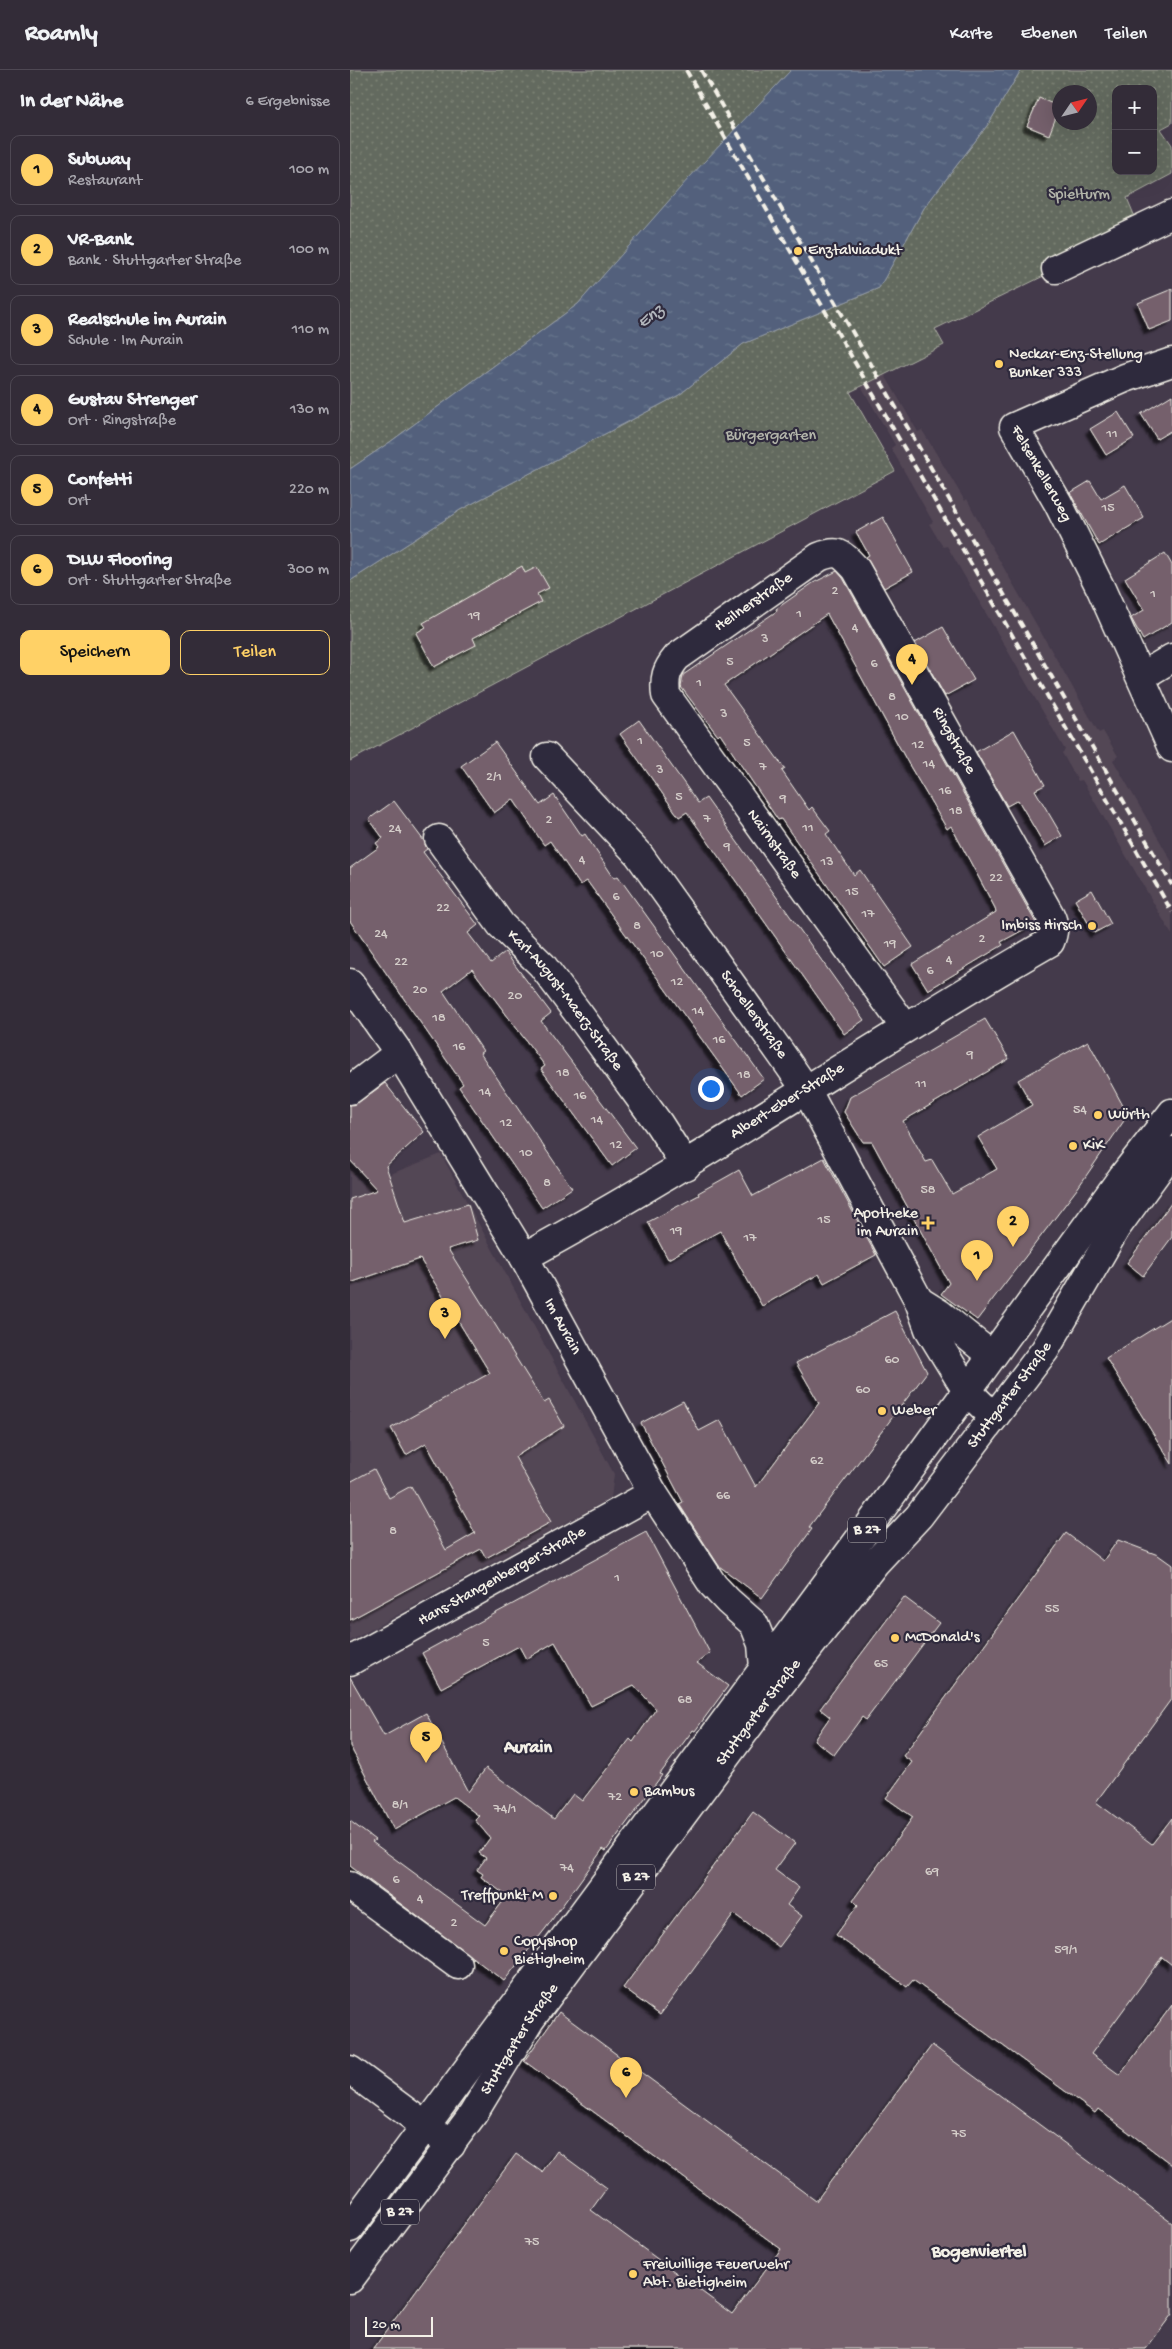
<!DOCTYPE html>
<html lang="de">
<head>
<meta charset="utf-8">
<style>
	body { margin:0; font-family:"Gochi Hand",sans-serif; background:#3e3843; color:#f1f3f6 }
	.controls { position:absolute; right:15px; top:15px; display:grid; overflow:hidden; border-radius:10px; box-shadow:0 5px 20px #0002 }
	.controls button { width:45px; height:45px; display:grid; place-items:center; padding:0; border:0; border-bottom:1px solid #4e4853; background:#332c38; color:#f1f3f6; font:25px sans-serif }
	.compass { position:absolute; left:702px; top:15px; width:45px; height:45px; border-radius:50%; background:#332c38; box-shadow:0 5px 20px #0002; rotate:55deg }
	.scale { position:absolute; left:15px; bottom:12px; width:68px; box-sizing:border-box; padding-left:5px; border:2px solid #f4f1e8; border-top:0; font-size:14px; line-height:18px; white-space:nowrap; color:#f4f1e8; -webkit-text-stroke:4px #2f2a3d; paint-order:stroke }
	.you { position:absolute; left:360px; top:1018px; width:18px; height:18px; margin:-12px; border:4px solid #fff; border-radius:50%; background:#1a73e8; box-shadow:0 0 0 8px #1a73e833 }
	.badge { display:grid; place-items:center; width:32px; height:32px; border-radius:50%; background:#ffd166; color:#111; font-size:16px; font-weight:700 }
	.pin { position:absolute; translate:-50% -41px; filter:drop-shadow(0 1px 2px #0008) }
	.pin::after { content:''; position:absolute; top:26px; width:18px; height:15px; background:inherit; clip-path:polygon(0 0,100% 0,50% 100%) }
	.list { margin:0; padding:0; list-style:none }
	h2 { display:flex; justify-content:space-between; align-items:center; height:65px; margin:0; padding:0 20px; font-size:21px }
	h2 small { font-size:16px; font-weight:400; color:#a9a7ae }
	.list li { display:grid; grid-template-columns:32px 1fr auto; gap:15px; align-items:center; box-sizing:border-box; height:70px; margin:0 10px 10px; padding:0 10px; border:1px solid #4e4853; border-radius:10px }
	.list b { display:block; font-size:19px; white-space:nowrap }
	.list p { margin:0; font-size:16px; white-space:nowrap; color:#a9a7ae }
	.list em { font-size:16px; font-style:normal; color:#a9a7ae }
	.actions { display:flex; gap:10px; padding:15px 20px }
	.actions a { flex:1; padding:11px 0; border:1px solid #ffd166; border-radius:10px; text-align:center; font-size:18px; color:#ffd166 }
	.actions .main { background:#ffd166; color:#111 }
	.map { position:relative; flex:none; width:822px; height:2279px; overflow:hidden }
	header { display:flex; align-items:center; gap:30px; box-sizing:border-box; height:70px; padding:0 25px; background:#332c38; border-bottom:1px solid #4e4853 }
	header strong { font-size:24px }
	nav { display:flex; gap:28px; margin-inline-start:auto; font-size:18px }
	main { display:flex }
	aside { flex:1; background:#332c38 }
	.map>svg:first-child { display:block }
</style>
</head>
<body>
<header>
<strong>Roamly</strong>
<nav><a>Karte</a><a>Ebenen</a><a>Teilen</a></nav>
</header>
<main>
<aside>
<h2>In der Nähe<small>6 Ergebnisse</small></h2>
<ul class="list">
<li><span class="badge">1</span><div><b>Subway</b><p>Restaurant</p></div><em>100 m</em></li>
<li><span class="badge">2</span><div><b>VR-Bank</b><p>Bank · Stuttgarter Straße</p></div><em>100 m</em></li>
<li><span class="badge">3</span><div><b>Realschule im Aurain</b><p>Schule · Im Aurain</p></div><em>110 m</em></li>
<li><span class="badge">4</span><div><b>Gustav Strenger</b><p>Ort · Ringstraße</p></div><em>130 m</em></li>
<li><span class="badge">5</span><div><b>Confetti</b><p>Ort</p></div><em>220 m</em></li>
<li><span class="badge">6</span><div><b>DLW Flooring</b><p>Ort · Stuttgarter Straße</p></div><em>300 m</em></li>
</ul>
<div class="actions"><a class="main">Speichern</a><a>Teilen</a></div>
</aside>
<div class="map">
<svg width="822" height="2279" viewBox="0 0 822 2279">
	<defs>
		<pattern id="park-dots" width="8" height="8" patternUnits="userSpaceOnUse" patternTransform="scale(1.25)"><rect width="8" height="8" fill="#646b5e"/><path d="M2 2h.1M6 6h.1" fill="none" stroke="#7b8175" stroke-width="1.8" stroke-linecap="round"/></pattern>
		<pattern id="water-ripples" width="26" height="14" patternUnits="userSpaceOnUse" patternTransform="scale(1.25)"><rect width="26" height="14" fill="#52617c"/><path d="M2 4q2-2 4 0t4 0M15 11q2-2 4 0t4 0" fill="none" stroke="#6c788f"/></pattern>
		<filter id="shadow"><feDropShadow dx="-4.5" dy="4.5" stdDeviation="1" flood-color="#0009"/></filter>
	</defs>
	<rect width="100%" height="100%" fill="#443a4b"/>
	<filter id="ink" filterUnits="userSpaceOnUse"><feTurbulence type="fractalNoise" baseFrequency=".02" numOctaves="2"/><feDisplacementMap in="SourceGraphic" scale="10" xChannelSelector="R" yChannelSelector="G"/><feConvolveMatrix kernelMatrix="1 2 1 2 8 2 1 2 1" color-interpolation-filters="sRGB"/></filter>
	<g filter="url(#ink)">
		<path fill="#534655" d="M329,0H358L568,362L572,360L615,431L617,429L640,474L749,663L753,661L768,686L763,690L822,792V865L732,710L728,711L712,683L715,680L597,476L593,477L579,454L583,452L541,378L545,375Z
			M91,1084L264,1404L261,1428L0,1571V1099L13,1115Z"/>
		<path fill="url(#park-dots)" stroke="#acaea3" fill-rule="evenodd" d="M0,0H441L335,113L228,234L40,372L0,399Z
			M671,0H822V53L811,59L822,75V104L777,128L790,159L585,259L594,275L500,322L545,401L0,691V511L110,440L329,325L393,274L529,218L574,138L639,53ZM766,19H803V101H766ZM710,22H740V52H710Z"/>
		<path fill="url(#water-ripples)" stroke="#939ba7" d="M441,0H671L639,53L574,138L529,218L393,274L329,325L110,440L0,511V399L40,372L228,234L338,109Z"/>
		<path fill="#75616c" stroke="#f4f1e8" filter="url(#shadow)" d="M689,28L710,37L699,65L677,56Z
			M822,219V251L799,260L788,233Z
			M822,325V360L807,369L791,344Z
			M768,342L784,368L756,385L740,359Z
			M740,411L751,429L775,415L794,448L749,475L720,423Z
			M533,447L563,502L534,518L516,487L519,485L506,462Z
			M815,483L822,495V552L793,570L781,548L794,540L775,508Z
			M172,496L175,503L187,497L199,518L187,524L191,532L123,568L126,575L84,597L66,563L76,557L73,553Z
			M487,501L493,508L686,853L651,872L653,875L578,920L562,894L646,842L645,838L601,756L597,759L558,693L477,544L374,615L435,699L432,701L459,740L462,737L480,761L476,764L504,805L510,800L563,877L534,897L431,749L428,750L370,664L368,666L331,617L333,605L427,541L426,539L463,513Z
			M593,557L624,610L595,626L565,573Z
			M289,650L348,733L356,728L514,950L494,964L337,742L329,747L270,664Z
			M664,660L695,715L685,720L712,766L695,776L668,730L657,736L626,682Z
			M145,672L190,735L204,725L232,766L235,764L264,808L268,806L414,1009L392,1025L237,811L230,815L200,771L194,775L163,729L144,743L111,696Z
			M44,731L74,771L77,779L73,782L128,855L118,863L141,893L155,882L201,943L191,951L286,1078L262,1096L191,999L195,996L122,899L93,921L133,981L130,983L222,1118L192,1138L109,1017L113,1014L0,851V798L29,777L26,773L33,768L19,749Z
			M742,820L761,854L744,863L725,830Z
			M635,949L659,989L553,1051L576,1092L582,1090L602,1124L647,1099L628,1067L682,1035L668,1010L738,971L778,1045L727,1119L627,1250L591,1224L599,1213L522,1072H513L494,1042L500,1027Z
			M35,1013L74,1062L36,1096L55,1153L118,1134L128,1170L98,1179L194,1333L199,1330L214,1356L165,1387L201,1452L136,1488L131,1479L0,1550V1412L24,1399L39,1428L61,1416L96,1480L125,1463L76,1373L56,1385L41,1358L140,1303L70,1189L0,1213V1129L27,1120L0,1090V1035L9,1032Z
			M474,1088L526,1185L474,1213L469,1204L412,1236L370,1161L318,1189L298,1152L349,1125L348,1123L389,1100L403,1126Z
			M822,1132V1167L793,1206L777,1193Z
			M545,1241L577,1302L459,1457L462,1459L412,1528L369,1496L329,1434L333,1432L291,1353L333,1331L349,1361L370,1350L406,1417L469,1333L446,1293Z
			M822,1247V1394L756,1288Z
			M296,1462L360,1583L347,1593L378,1616L345,1661L343,1660L310,1704L312,1705L256,1781L253,1779L196,1858L154,1911L0,1796V1751L25,1770L22,1772L135,1855L157,1826L131,1807L133,1804L127,1800L136,1788L129,1783L140,1768L125,1750L129,1746L104,1727L44,1760L0,1676V1607L34,1666L76,1643L118,1722L136,1698L204,1749L223,1724L232,1731L280,1669L283,1672L306,1639L284,1615L241,1636L205,1572L176,1589L169,1576L91,1618L72,1583Z
			M716,1463L753,1491L768,1470L808,1485L822,1495V1628L746,1732L802,1774L822,1748V1895L812,1887L741,1984L770,2005L822,1935V2095L748,2039L745,2043L563,1910L557,1917L486,1865L508,1835L503,1830L563,1747L536,1728L562,1692L553,1686Z
			M554,1527L589,1553L516,1650L512,1647L484,1685L464,1670L480,1647L470,1639Z
			M403,1742L445,1773L425,1800L449,1818L437,1835L452,1846L429,1877L384,1844L310,1945L273,1918Z
			M209,1942L466,2131L582,1975L822,2153V2244L796,2279H23L166,2084L192,2102L207,2081L257,2118L241,2140L382,2244L431,2179L174,1991Z"/>
		<g fill="none" stroke-linecap="round" stroke-linejoin="round">
			<g stroke="#f4f1e8" stroke-width="31">
				<g id="minor">
					<path d="M706,199L822,144"/>
					<path id="s1" d="M822,292L775,308L664,357L708,433L751,519L822,678"/>
					<path d="M792,606L822,588"/>
					<path id="s2" d="M197,687L289,785L432,985L457,1021L548,1192L569,1231L579,1259L617,1321L644,1347"/>
					<path id="s3" d="M89,769L151,855L192,895L228,943L309,1054L336,1096"/>
					<path id="s4" d="M0,913L49,983L174,1187L303,1423L363,1515L378,1531L404,1554L412,1574L414,1598"/>
					<path d="M0,1020L49,983"/>
					<path id="s5" d="M174,1187C354,1090 522,974 700,872C704,862 705,855 700,845L506,499C492,484 489,479 469,487L327,587C316,600 314,608 316,625L555,957"/>
					<path d="M569,1231L590,1244L642,1286"/>
					<path id="s6" d="M0,1591L303,1423"/>
					<path d="M0,1816L108,1895"/>
					<path d="M0,2000L101,2075"/>
				</g>
			</g>
			<g stroke="#f4f1e8" stroke-width="31">
				<g id="major">
					<path d="M0,2158L511,1467L773,1106L822,1043"/>
					<path id="s7" d="M0,2209L123,2044L180,1950L412,1638L525,1493L569,1446L695,1280L766,1158L822,1081"/>
				</g>
			</g>
			<use href="#minor" stroke="#2f2a3d" stroke-width="28"/>
			<use href="#major" stroke="#2f2a3d" stroke-width="28"/>
			<path stroke="#f4f1e8" stroke-width="4" stroke-dasharray="8 4" stroke-linecap="butt" d="M336,0L822,842
				M351,0L822,815"/>
		</g>
	</g>
	<g fill="#ffd166" stroke="#2f2a3d" stroke-width="2">
		<circle cx="448" cy="181" r="5"/>
		<circle cx="649" cy="294" r="5"/>
		<circle cx="742" cy="856" r="5"/>
		<circle cx="748" cy="1045" r="5"/>
		<circle cx="723" cy="1076" r="5"/>
		<path d="M575.5 1145.5h5v5h5v5h-5v5h-5v-5h-5v-5h5z"/>
		<circle cx="532" cy="1341" r="5"/>
		<circle cx="545" cy="1568" r="5"/>
		<circle cx="284" cy="1722" r="5"/>
		<circle cx="203" cy="1826" r="5"/>
		<circle cx="154" cy="1881" r="5"/>
		<circle cx="283" cy="2204" r="5"/>
	</g>
	<g text-anchor="middle" dominant-baseline="central" stroke-width="4.5" stroke-linejoin="round" paint-order="stroke">
		<g font-size="14" fill="#d4cdc9">
			<text x="762" y="364">11</text>
			<text x="758" y="438">15</text>
			<text x="485" y="521">2</text>
			<text x="803" y="524">1</text>
			<text x="449" y="544">1</text>
			<text x="124" y="546">19</text>
			<text x="505" y="558">4</text>
			<text x="415" y="569">3</text>
			<text x="380" y="592">5</text>
			<text x="524" y="594">6</text>
			<text x="349" y="613">1</text>
			<text x="542" y="627">8</text>
			<text x="374" y="644">3</text>
			<text x="552" y="647">10</text>
			<text x="290" y="671">1</text>
			<text x="397" y="673">5</text>
			<text x="568" y="675">12</text>
			<text x="579" y="694">14</text>
			<text x="413" y="697">7</text>
			<text x="310" y="700">3</text>
			<text x="144" y="707">2/1</text>
			<text x="595" y="721">16</text>
			<text x="329" y="727">5</text>
			<text x="433" y="729">9</text>
			<text x="606" y="741">18</text>
			<text x="357" y="749">7</text>
			<text x="199" y="750">2</text>
			<text x="458" y="758">11</text>
			<text x="45" y="759">24</text>
			<text x="377" y="777">9</text>
			<text x="232" y="790">4</text>
			<text x="477" y="792">13</text>
			<text x="646" y="808">22</text>
			<text x="502" y="822">15</text>
			<text x="266" y="827">6</text>
			<text x="93" y="838">22</text>
			<text x="518" y="844">17</text>
			<text x="287" y="856">8</text>
			<text x="31" y="864">24</text>
			<text x="632" y="869">2</text>
			<text x="540" y="874">19</text>
			<text x="307" y="884">10</text>
			<text x="599" y="890">4</text>
			<text x="51" y="892">22</text>
			<text x="580" y="901">6</text>
			<text x="327" y="912">12</text>
			<text x="70" y="920">20</text>
			<text x="165" y="926">20</text>
			<text x="348" y="941">14</text>
			<text x="89" y="948">18</text>
			<text x="369" y="970">16</text>
			<text x="109" y="977">16</text>
			<text x="620" y="985">9</text>
			<text x="213" y="1003">18</text>
			<text x="394" y="1005">18</text>
			<text x="571" y="1014">11</text>
			<text x="135" y="1022">14</text>
			<text x="230" y="1026">16</text>
			<text x="730" y="1040">54</text>
			<text x="247" y="1050">14</text>
			<text x="156" y="1053">12</text>
			<text x="266" y="1075">12</text>
			<text x="176" y="1083">10</text>
			<text x="197" y="1113">8</text>
			<text x="578" y="1120">58</text>
			<text x="474" y="1150">15</text>
			<text x="326" y="1161">19</text>
			<text x="400" y="1168">17</text>
			<text x="542" y="1290">60</text>
			<text x="513" y="1320">60</text>
			<text x="467" y="1391">62</text>
			<text x="373" y="1426">66</text>
			<text x="43" y="1461">8</text>
			<text x="267" y="1508">1</text>
			<text x="702" y="1539">55</text>
			<text x="136" y="1573">5</text>
			<text x="531" y="1594">65</text>
			<text x="335" y="1630">68</text>
			<text x="265" y="1727">72</text>
			<text x="50" y="1735">8/1</text>
			<text x="155" y="1739">74/1</text>
			<text x="217" y="1798">74</text>
			<text x="582" y="1802">69</text>
			<text x="46" y="1810">6</text>
			<text x="70" y="1829">4</text>
			<text x="104" y="1853">2</text>
			<text x="716" y="1880">59/1</text>
			<text x="609" y="2064">75</text>
			<text x="182" y="2172">75</text>
		</g>
		<g fill="#2f2a3d" stroke="#b9b5b5" stroke-width="1">
			<rect x="498" y="1447.5" width="38" height="25" rx="4"/>
			<rect x="267" y="1794.5" width="38" height="25" rx="4"/>
			<rect x="31" y="2129.5" width="38" height="25" rx="4"/>
		</g>
		<g font-size="15" font-weight="bold" fill="#f4f1e8">
			<text x="517" y="1460">B 27</text>
			<text x="286" y="1807">B 27</text>
			<text x="50" y="2142">B 27</text>
		</g>
		<g font-size="16" fill="#b3b5aa" stroke="#2f2a3d">
			<text x="729" y="125">Spielturm</text>
			<text x="421" y="366">Bürgergarten</text>
		</g>
		<g font-size="16" fill="#f4f1e8" stroke="#2f2a3d" text-anchor="start">
			<text x="458" y="181">Enztalviadukt</text>
			<text x="659" y="285">Neckar-Enz-Stellung<tspan x="659" dy="18">Bunker 333</tspan></text>
			<text x="732" y="856" text-anchor="end">Imbiss Hirsch</text>
			<text x="758" y="1045">Würth</text>
			<text x="733" y="1076">KiK</text>
			<text x="568" y="1144" text-anchor="end">Apotheke<tspan x="568" dy="18">im Aurain</tspan></text>
			<text x="542" y="1341">Weber</text>
			<text x="555" y="1568">McDonald's</text>
			<text x="294" y="1722">Bambus</text>
			<text x="193" y="1826" text-anchor="end">Treffpunkt M</text>
			<text x="164" y="1872">Copyshop<tspan x="164" dy="18">Bietigheim</tspan></text>
			<text x="293" y="2195">Freiwillige Feuerwehr<tspan x="293" dy="18">Abt. Bietigheim</tspan></text>
		</g>
		<g font-size="16" fill="#f4f1e8" stroke="#2f2a3d">
			<text stroke="none"><textPath href="#s1" startOffset="225">Felsenkellerweg</textPath></text>
			<text transform="translate(404 533) rotate(-35)">Heilnerstraße</text>
			<text transform="translate(603 671) rotate(61)">Ringstraße</text>
			<text stroke="none"><textPath href="#s5" startOffset="1480">Nairnstraße</textPath></text>
			<text stroke="none"><textPath href="#s3" startOffset="205">Karl-August-Maerz-Straße</textPath></text>
			<text stroke="none"><textPath href="#s2" startOffset="331">Schoellerstraße</textPath></text>
			<text stroke="none"><textPath href="#s5" startOffset="306">Albert-Eber-Straße</textPath></text>
			<text stroke="none"><textPath href="#s4" startOffset="404">Im Aurain</textPath></text>
			<text stroke="none"><textPath href="#s7" startOffset="1104">Stuttgarter Straße</textPath></text>
			<text stroke="none"><textPath href="#s6" startOffset="174">Hans-Stangenberger-Straße</textPath></text>
			<text stroke="none"><textPath href="#s7" startOffset="699">Stuttgarter Straße</textPath></text>
			<text stroke="none"><textPath href="#s7" startOffset="294">Stuttgarter Straße</textPath></text>
		</g>
		<g font-size="18" font-style="italic" fill="#b3b7bd" stroke="#2f2a3d">
			<text transform="translate(301 247) rotate(-35)">Enz</text>
		</g>
		<g font-size="18" font-weight="bold" fill="#f4f1e8" stroke="#2f2a3d">
			<text x="178" y="1678">Aurain</text>
			<text x="629" y="2182">Bogenviertel</text>
		</g>
	</g>
</svg>
<div class="controls">
<button>+</button>
<button>−</button>
</div>
<svg class="compass" viewBox="-18 -18 36 36"><path d="M0-13l5 13h-10z" fill="#e53935"/><path d="M0 13l5-13h-10z" fill="#a9a7ae"/></svg>
<div class="scale">20 m</div>
<div class="you"></div>
<div class="pin badge" style="left:627px;top:1211px">1</div>
<div class="pin badge" style="left:663px;top:1177px">2</div>
<div class="pin badge" style="left:95px;top:1269px">3</div>
<div class="pin badge" style="left:562px;top:615px">4</div>
<div class="pin badge" style="left:76px;top:1693px">5</div>
<div class="pin badge" style="left:276px;top:2028px">6</div>
</div>
</main>
</body>
</html>
